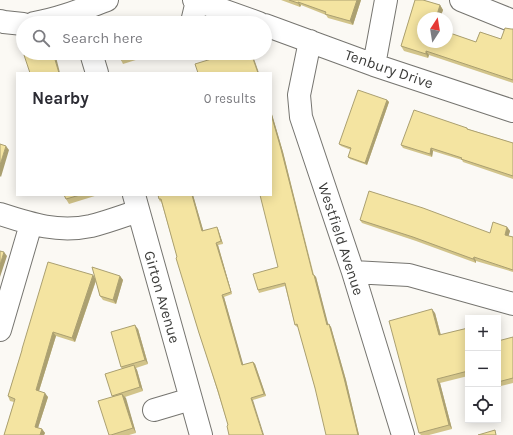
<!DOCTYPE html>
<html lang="en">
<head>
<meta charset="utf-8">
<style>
	body { margin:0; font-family:Karla,sans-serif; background:#f2f2f3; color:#2b2b33 }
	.controls { position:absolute; right:12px; bottom:12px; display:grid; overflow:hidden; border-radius:0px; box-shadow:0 2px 10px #0003 }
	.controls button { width:36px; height:36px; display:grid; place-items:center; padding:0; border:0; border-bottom:1px solid #e1e1e2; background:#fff; color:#2b2b33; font:20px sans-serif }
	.compass { position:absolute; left:417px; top:12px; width:36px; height:36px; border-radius:50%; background:#fff; box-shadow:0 2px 10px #0003; rotate:12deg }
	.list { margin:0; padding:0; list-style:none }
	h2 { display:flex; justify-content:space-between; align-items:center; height:52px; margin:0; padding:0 16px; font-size:17px }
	h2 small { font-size:13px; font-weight:400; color:#7c7c81 }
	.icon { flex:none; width:22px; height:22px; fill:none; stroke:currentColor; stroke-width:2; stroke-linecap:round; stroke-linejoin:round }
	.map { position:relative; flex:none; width:513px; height:435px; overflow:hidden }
	.search { position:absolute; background:#fff; box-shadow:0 2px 10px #0003; left:16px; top:16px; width:256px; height:44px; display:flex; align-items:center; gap:10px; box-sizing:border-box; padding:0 14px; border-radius:22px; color:#7c7c81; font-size:15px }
	.panel { position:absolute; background:#fff; box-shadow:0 2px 10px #0003; left:16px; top:72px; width:256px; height:124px; border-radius:0px }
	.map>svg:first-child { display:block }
</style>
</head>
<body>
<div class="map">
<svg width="513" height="435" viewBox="0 0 513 435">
	<rect width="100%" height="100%" fill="#fbf9f4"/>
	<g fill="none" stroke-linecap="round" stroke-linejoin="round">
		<g stroke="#767570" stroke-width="24">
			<path id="minor" d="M461,0L513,21
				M197,1L259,23
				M0,21L4,22L23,24
				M192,22L197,1L194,0
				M34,23C59,19 83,9 107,0
				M265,25L374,65L513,111
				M310,41L299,95L301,117L353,272L403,435
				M91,53L97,73
				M374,65L386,0
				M134,195L191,399
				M0,214C31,224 58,233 91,226C107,222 123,216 138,211
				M353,272L409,275L513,304
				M0,330L31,224
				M154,410L191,399L201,435"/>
		</g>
		<use href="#minor" stroke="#fff" stroke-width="22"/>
	</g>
	<path fill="#d2c48a" d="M281,0H361L353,25L328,18L326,15L301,5L300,7Z
		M415,0H423L440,5L443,10L440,18H423V42H447V32L476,42L480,32L501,39L505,28L511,29H513V83L429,55L428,58L404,51L401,46Z
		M119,53H158L123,64L121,60Z
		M387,100L389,102L367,165L350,159L348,157L351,150L341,146L339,144Z
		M271,111L283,152L314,275L316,277L328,325L331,327L346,380L359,435L315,388L298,327H297L295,325L285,286L259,293L258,290L278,267L271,195Z
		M467,128L468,129L513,143V179L463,162L462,160L433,151L432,157L403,148L401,145Z
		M64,195H98L69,204L66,199Z
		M158,195H193L203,230L218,229L223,244L218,245L232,294L224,297L243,365L253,362L255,364L266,396L253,400L228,425L200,335L199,333L161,201L160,202L159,199Z
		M360,220L490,233L507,227L510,231L508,236L513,237V272L476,261V263L416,241L362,223Z
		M93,275L95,278L120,276L123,280L116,304L103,300L100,296L96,281L75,342L56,336L39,391L48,397L38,428L42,429L45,433L44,435H4L14,402L10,401L8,396L22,350V349Z
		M435,313L441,335L468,328V376L440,383L452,429L429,435H421L419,433Z
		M138,329L148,364L136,368L137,370L143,391L125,397L136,433L129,435H109L112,397V396L122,369L121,367Z
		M513,337V383L501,386L498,382Z"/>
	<path fill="#aba071" d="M357,0H361L353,25L350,21Z
		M298,2L301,5L300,7L298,3Z
		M440,5L443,10L440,18H436Z
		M426,51L429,55L428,58L426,54Z
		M53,53H55L60,73H59Z
		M251,53H252L259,73H258Z
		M387,100L389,102L367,165L365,163Z
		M271,111L283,152L314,278L313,275L271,114Z
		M6,146L9,150L1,177L0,176V165Z
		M431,148L433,151L432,157L430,154Z
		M192,195H193L204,233L202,231Z
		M217,227L218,229L223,244L221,241Z
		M507,227L510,231L508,238L505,235Z
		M216,243L218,245L232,294L231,292Z
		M4,252L7,256L0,277V265Z
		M474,257L476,261V263L473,259Z
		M93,275L96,280L75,342L72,338Z
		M314,275L316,277L329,327L327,325Z
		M120,276L123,280L116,304L113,300Z
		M222,295L224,297L244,367L242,365Z
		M432,309L435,313L442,340L439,335Z
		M329,324L331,327L346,380L359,435H358Z
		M135,325L138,329L148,364L145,360Z
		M53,332L56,336L38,394L36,390Z
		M253,362L255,364L266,396L264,394Z
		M134,365L137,370L143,391L140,387Z
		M437,379L440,383L452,429L449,425Z
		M45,393L48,397L37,431L35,427Z
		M122,394L126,398L136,433L133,428Z
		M251,398L253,400L264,435H263Z
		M42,429L45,433L44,435H40Z"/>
	<path fill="#f4e4a1" stroke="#aba071" d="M289,0H357L350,21L325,14L326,12L298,2V3Z
		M415,0H423L440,5L436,18H423V42H447V32L476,42L480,32L501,39L505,28L511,29H513V80L426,51V54L401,46Z
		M168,19L169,23H154Z
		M33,53H53L59,73H30L24,55Z
		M119,53H142L121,60Z
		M231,53H251L258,73H198L195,64Z
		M358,90L387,100L365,163L348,157L351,148L339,144Z
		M414,110L467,128V129L513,143V176L461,159L462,158L431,148L430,154L401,145Z
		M271,114L281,149L313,275H314L327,325L329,324L344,378L358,435H326L315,388L297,324L295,325L285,283L258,290L253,274L278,267L260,195H271Z
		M0,144L6,146L0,165Z
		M369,191L423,208L490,233L493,222L507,227L505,235L513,237V270L474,257L473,259L413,237L360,220Z
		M64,195H80L66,199Z
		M158,195H192L202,231L217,227L221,241L216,243L231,292L222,295L242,365L253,362L264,394L251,398L263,435H229L227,426L228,425L218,391L199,333L176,258L177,257L161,199H159Z
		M0,251L4,252L0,265Z
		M48,262L93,275L72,338L53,332L36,390L45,393L35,427L42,429L40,435H4L15,399L8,396L22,350V349Z
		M92,267L120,276L113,300L100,296Z
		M432,309L439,335L468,328V371L437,379L449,425L419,433L389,321Z
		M135,325L145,360L121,367L111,332Z
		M513,337V378L498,382V341Z
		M134,365L140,387L112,396L105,374Z
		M122,394L133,428L111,435H109L98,401Z
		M495,430L496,435H478Z"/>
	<g text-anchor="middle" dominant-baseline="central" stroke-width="4" stroke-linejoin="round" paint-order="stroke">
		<g font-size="15" fill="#3c3c3a" stroke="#fff">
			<text transform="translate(389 69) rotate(19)">Tenbury Drive</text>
			<text transform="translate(341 239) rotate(72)">Westfield Avenue</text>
			<text transform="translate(162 297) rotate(74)">Girton Avenue</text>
		</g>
	</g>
</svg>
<div class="controls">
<button>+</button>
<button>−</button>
<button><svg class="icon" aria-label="locate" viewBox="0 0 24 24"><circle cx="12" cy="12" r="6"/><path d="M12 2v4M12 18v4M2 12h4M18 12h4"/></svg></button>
</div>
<svg class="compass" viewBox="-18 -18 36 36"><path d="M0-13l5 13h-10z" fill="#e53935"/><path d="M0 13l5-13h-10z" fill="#7c7c81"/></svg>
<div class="search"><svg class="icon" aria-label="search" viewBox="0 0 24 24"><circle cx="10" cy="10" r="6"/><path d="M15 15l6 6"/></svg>Search here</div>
<section class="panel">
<h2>Nearby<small>0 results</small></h2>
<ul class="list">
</ul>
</section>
</div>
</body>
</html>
